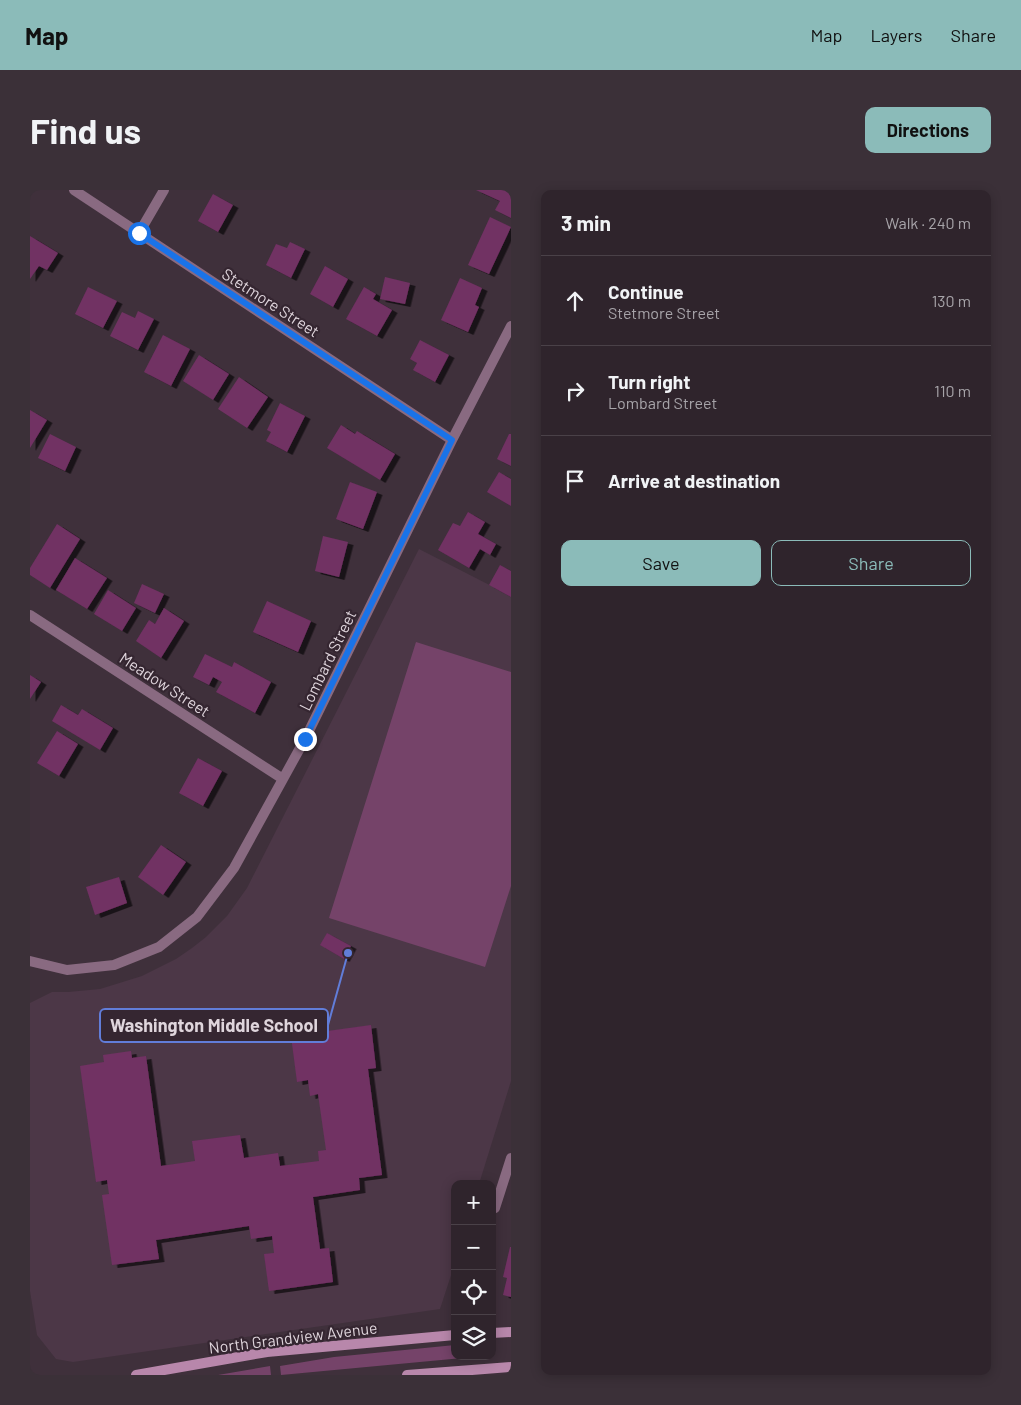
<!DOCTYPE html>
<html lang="en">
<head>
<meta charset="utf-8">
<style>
	body { margin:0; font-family:Barlow,sans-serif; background:#3b3038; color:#f1f3f6 }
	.controls { position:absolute; right:15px; bottom:15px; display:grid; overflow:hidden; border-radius:10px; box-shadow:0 2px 12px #0003 }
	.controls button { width:45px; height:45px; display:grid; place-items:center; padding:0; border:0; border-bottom:1px solid #4a4148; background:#2f242c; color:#f1f3f6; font:25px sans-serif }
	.stop { position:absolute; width:15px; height:15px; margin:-11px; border:4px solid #1a73e8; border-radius:50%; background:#fff }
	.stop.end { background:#1a73e8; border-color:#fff; box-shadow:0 1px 5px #0008 }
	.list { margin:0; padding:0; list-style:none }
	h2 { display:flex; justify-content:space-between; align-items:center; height:65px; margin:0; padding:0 20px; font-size:21px }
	h2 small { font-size:16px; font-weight:400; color:#a7a4a9 }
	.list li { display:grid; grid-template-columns:32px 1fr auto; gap:15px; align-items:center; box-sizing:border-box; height:90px; padding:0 20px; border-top:1px solid #4a4148 }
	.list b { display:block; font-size:19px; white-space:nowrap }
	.list p { margin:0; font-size:16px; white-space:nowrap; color:#a7a4a9 }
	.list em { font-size:16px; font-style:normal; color:#a7a4a9 }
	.actions { display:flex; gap:10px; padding:15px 20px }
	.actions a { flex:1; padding:11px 0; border:1px solid #8bbbb9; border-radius:10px; text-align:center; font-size:18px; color:#8bbbb9 }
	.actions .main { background:#8bbbb9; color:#111 }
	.icon { flex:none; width:28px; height:28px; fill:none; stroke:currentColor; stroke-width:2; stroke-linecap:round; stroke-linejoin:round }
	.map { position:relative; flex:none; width:481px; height:1185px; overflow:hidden; border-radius:10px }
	header { display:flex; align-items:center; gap:30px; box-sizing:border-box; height:70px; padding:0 25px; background:#8bbbb9; color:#111 }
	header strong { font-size:24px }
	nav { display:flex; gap:28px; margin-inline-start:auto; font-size:18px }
	.intro { display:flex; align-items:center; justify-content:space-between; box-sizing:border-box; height:120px; padding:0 30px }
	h1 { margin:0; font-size:35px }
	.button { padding:12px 22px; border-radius:10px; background:#8bbbb9; color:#111; font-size:18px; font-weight:700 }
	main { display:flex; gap:30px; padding:0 30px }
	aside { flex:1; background:#2f242c; border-radius:10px; box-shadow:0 2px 12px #0003 }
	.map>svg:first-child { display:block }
</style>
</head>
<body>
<header>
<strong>Map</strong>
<nav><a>Map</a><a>Layers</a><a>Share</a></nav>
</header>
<div class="intro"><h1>Find us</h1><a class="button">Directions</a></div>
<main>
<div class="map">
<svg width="481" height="1185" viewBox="0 0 481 1185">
	<defs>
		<filter id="shadow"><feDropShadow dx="5.5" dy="3" stdDeviation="0" flood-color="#0009"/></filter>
	</defs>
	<rect width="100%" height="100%" fill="#3f303b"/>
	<path fill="#4c3747" d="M389,359L481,406V891L449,994H425V1073L410,1119L43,1172L26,1169L7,1145L0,1101V813L22,802H38L70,799L112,786L146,769L162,758L176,747L197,726L217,698Z"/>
	<path fill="#754369" d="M386,452L481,482V696L455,777L299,728Z
		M425,1155V1166H454L251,1185L250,1176L304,1167Z
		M240,1176L241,1185H188Z"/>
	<path fill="#713063" filter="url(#shadow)" d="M446,0H481V28L465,20L470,11Z
		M183,4L203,15L188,42L168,31Z
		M460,27L481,37L459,84L438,75Z
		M0,46L28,63L17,80L9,76L0,89Z
		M260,52L275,59L261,88L236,75L246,54L257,58Z
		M295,76L318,89L303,117L280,104Z
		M355,87L380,93L375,114L350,109Z
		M430,88L452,98L445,115L449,117L438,142L411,130Z
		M58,97L87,111L73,138L45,124Z
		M334,97L346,104L343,109L362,120L347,146L316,129Z
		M108,121L124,129L108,160L80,146L92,122L105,128Z
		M133,145L160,159L141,196L114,182Z
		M390,150L419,165L405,192L383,180L387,173L380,169Z
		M169,165L199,184L183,210L153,191Z
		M209,187L238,207L217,238L188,219Z
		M250,213L275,226L257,262L236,251L241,242L237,240Z
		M0,220L17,230L0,258Z
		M311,235L325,244L327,241L365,264L350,290L297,258Z
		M20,244L46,257L35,281L8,268Z
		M479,244H481V276L467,269Z
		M469,282L481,289V316L457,302Z
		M320,292L347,302L333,339L306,329Z
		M438,322L455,332L448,344L466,354L460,365L450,359L439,378L408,360L423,333L430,336Z
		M27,334L50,349L20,398L0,385V378Z
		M293,346L318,352L309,387L285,381Z
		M45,368L77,388L57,419L26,400Z
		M470,375L481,381V407L459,395Z
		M112,394L134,404L125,423L104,413Z
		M78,400L106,418L92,441L64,424Z
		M237,411L281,431L268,462L223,442Z
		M134,418L154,431L131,468L106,451L119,430L125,434Z
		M175,464L202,477L204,472L241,492L225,523L186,502L192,492L183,487L179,495L163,487Z
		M0,485L11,492L0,509Z
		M31,515L48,525L52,519L83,538L70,560L22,531Z
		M27,541L48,554L29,586L7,573Z
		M168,568L192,581L173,616L149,603Z
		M131,655L156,672L133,705L108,687Z
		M89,687L97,713L65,725L56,697Z
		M297,743L321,756L314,769L290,755Z
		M341,835L346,878L338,879L352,985L329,988L330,1000L283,1007L290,1059L299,1058L303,1092L239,1101L234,1064L244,1063L242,1046L221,1049L219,1036L126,1050L129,1069L82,1075L72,1005L79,1004L77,990L66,992L50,876L74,872L73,865L101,861L102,868L116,866L131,976L165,971L162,951L210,945L214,968L248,963L250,976L289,971L288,961L296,960L288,904L280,906L278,890L267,892L261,846Z
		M480,1057H481V1107L473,1105L477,1088L473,1087Z"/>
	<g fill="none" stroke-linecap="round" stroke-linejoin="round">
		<path stroke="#896a81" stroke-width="10" d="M465,1018L481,968"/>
		<path stroke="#896a81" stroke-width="10" d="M44,0L422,250
			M109,43L134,0
			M0,425L253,589
			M0,771L37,780L84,775L129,757L167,727L204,678L275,549L422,250L481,136"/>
		<path stroke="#b887ab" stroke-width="10" d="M462,1143L481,1142
			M106,1185L237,1162L425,1145
			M377,1185L481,1177"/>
	</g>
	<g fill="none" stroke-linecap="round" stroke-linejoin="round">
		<path stroke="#1a73e8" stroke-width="6" d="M109,43L422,250L275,549"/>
	</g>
	<g text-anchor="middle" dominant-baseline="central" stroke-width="4.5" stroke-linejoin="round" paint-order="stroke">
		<g font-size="16" fill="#dfd5dc" stroke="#352631">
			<text transform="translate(241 112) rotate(33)">Stetmore Street</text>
			<text transform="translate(297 470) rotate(-64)">Lombard Street</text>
			<text transform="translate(135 494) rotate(33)">Meadow Street</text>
			<text transform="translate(263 1147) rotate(-7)">North Grandview Avenue</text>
		</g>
	</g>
	<path fill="none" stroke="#617dd9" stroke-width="2" d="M318 763L298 835"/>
	<circle fill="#617dd9" stroke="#352631" stroke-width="2" cx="318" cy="763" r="5"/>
	<rect fill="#352631" stroke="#617dd9" stroke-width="2" x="70" y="819" width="228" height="33" rx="5"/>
	<g font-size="18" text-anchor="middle" font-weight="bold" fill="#dfd5dc">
		<text x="184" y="842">Washington Middle School</text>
	</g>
</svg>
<div class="controls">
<button>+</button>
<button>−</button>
<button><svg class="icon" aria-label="locate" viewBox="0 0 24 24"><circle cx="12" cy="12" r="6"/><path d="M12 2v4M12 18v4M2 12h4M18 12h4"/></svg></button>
<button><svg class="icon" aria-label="layers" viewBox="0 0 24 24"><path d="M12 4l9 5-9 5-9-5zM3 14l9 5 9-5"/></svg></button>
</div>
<div class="stop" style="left:109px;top:43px"></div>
<div class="stop end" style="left:275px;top:549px"></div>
</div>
<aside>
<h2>3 min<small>Walk · 240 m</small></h2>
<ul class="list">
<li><svg class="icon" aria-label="ahead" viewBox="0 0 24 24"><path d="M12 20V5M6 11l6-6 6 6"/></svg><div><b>Continue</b><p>Stetmore Street</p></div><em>130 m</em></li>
<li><svg class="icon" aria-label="right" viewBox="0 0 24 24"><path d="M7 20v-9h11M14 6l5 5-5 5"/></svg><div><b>Turn right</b><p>Lombard Street</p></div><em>110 m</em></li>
<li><svg class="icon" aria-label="arrive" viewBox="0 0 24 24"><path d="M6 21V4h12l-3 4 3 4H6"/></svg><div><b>Arrive at destination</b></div></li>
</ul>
<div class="actions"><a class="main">Save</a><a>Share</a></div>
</aside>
</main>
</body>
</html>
